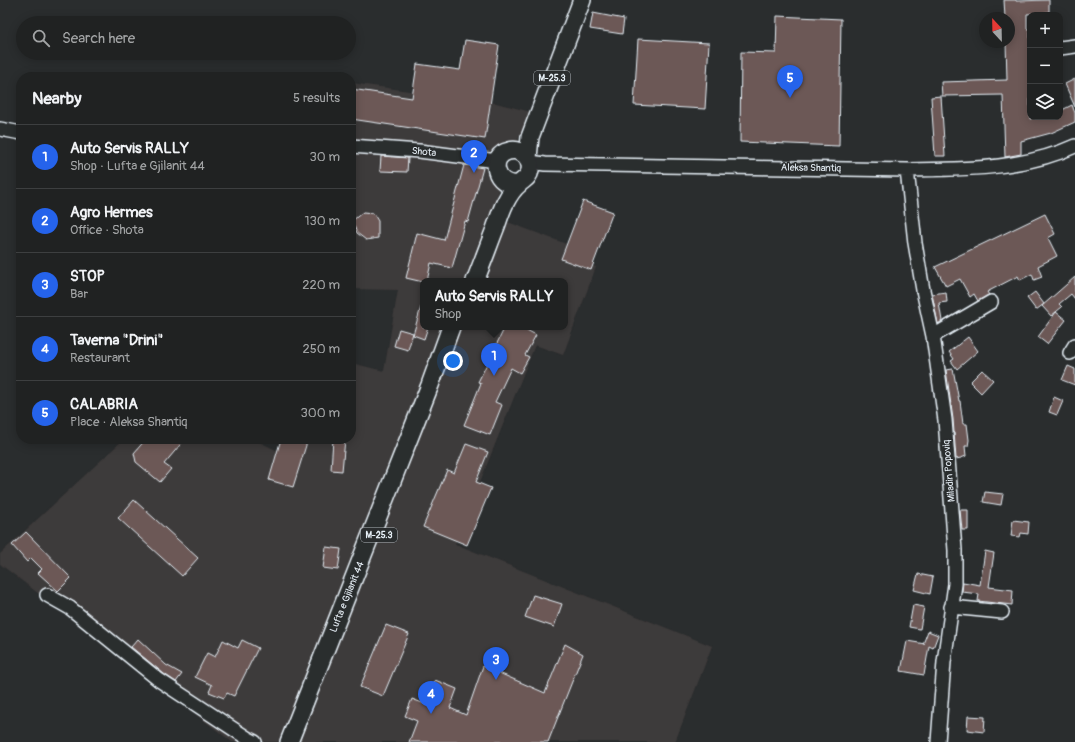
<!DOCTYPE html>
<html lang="en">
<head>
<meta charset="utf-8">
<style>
	body { margin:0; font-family:Pangolin,sans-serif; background:#282a2a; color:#f1f3f6 }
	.controls { position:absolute; right:12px; top:12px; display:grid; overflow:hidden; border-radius:8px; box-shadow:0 2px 10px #0003 }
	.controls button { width:36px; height:36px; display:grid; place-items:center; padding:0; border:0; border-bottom:1px solid #3d3f40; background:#202222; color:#f1f3f6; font:20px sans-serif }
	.compass { position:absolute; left:979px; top:12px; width:36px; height:36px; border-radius:50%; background:#202222; box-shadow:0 2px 10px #0003; rotate:338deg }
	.you { position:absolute; left:453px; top:361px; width:14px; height:14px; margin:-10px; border:3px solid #fff; border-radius:50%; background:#1a73e8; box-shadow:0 0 0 6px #1a73e833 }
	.badge { display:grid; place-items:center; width:26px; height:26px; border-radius:50%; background:#2563eb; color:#fff; font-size:13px; font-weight:700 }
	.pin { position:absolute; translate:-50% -33px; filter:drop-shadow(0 1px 2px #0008) }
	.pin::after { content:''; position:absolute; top:21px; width:14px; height:12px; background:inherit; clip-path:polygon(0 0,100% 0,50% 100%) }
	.popup { position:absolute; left:420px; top:278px; width:148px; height:52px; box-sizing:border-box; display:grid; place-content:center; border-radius:8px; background:#202222; filter:drop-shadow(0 1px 3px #0005); font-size:13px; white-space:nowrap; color:#a2a4a5 }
	.popup b { font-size:15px; color:#f1f3f6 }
	.popup::after { content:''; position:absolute; left:50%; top:100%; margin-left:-8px; border:8px solid transparent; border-top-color:#202222 }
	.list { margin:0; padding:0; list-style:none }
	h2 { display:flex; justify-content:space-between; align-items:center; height:52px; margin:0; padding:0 16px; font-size:17px }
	h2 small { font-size:13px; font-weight:400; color:#a2a4a5 }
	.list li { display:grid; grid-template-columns:26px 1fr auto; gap:12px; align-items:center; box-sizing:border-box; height:64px; padding:0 16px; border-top:1px solid #3d3f40 }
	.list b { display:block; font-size:15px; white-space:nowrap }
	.list p { margin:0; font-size:13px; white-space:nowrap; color:#a2a4a5 }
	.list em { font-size:13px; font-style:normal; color:#a2a4a5 }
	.icon { flex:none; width:22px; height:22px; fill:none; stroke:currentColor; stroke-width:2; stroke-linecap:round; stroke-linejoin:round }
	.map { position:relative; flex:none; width:1075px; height:742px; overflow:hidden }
	.search { position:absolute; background:#202222; box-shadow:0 2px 10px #0003; left:16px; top:16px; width:340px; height:44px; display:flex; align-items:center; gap:10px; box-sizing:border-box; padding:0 14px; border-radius:22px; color:#a2a4a5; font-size:15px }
	.panel { position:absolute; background:#202222; box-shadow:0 2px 10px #0003; left:16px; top:72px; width:340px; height:372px; border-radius:16px }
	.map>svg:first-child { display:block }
</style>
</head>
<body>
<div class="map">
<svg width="1075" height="742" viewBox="0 0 1075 742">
	<rect width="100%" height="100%" fill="#2a2d2e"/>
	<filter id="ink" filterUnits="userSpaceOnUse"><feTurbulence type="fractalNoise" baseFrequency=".025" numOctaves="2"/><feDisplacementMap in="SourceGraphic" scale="8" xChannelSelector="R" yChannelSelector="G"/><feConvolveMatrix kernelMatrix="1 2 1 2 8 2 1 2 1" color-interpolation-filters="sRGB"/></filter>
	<g filter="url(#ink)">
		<path fill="#3e3a3a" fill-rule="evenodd" d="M351,83L496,103L531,112L517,142L520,145L509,151L492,216L569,245L568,256L596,267L563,355L535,345L455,544L712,646L675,742H232L0,564V554L124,439H253L278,451L281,439H351V363L384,371L398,290L351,289ZM423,281H565V327H423Z"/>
		<path fill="#6c5957" stroke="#e8f1f8" d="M1004,0H1016V1L1049,0V12L1027,14V29H1030V119L1038,117H1060V111L1072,105L1075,113V122L1051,133L1021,141V154L1005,157L1003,95L942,96L941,82L1007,80L1006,42H1009V18H1005Z
			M593,13L624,19L622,34L590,29Z
			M777,16L841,19L839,146L740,142L741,52L776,53Z
			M638,39L709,43L705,109L634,105Z
			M465,40L499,45L485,139L351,119V89L412,98L417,64L460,70Z
			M1075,79V107L1065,84Z
			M941,96L945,156H935L931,97Z
			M381,156L408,158L407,172L380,171Z
			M464,165L483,168L468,222L465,221L452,268L431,263L427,281H423V282L406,278L417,233L444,240Z
			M583,201L613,212L591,270L561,259Z
			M363,212L373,213L378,221V238L366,240L357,233L352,221Z
			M1045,214L1055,234L1048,238L1057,256L1038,266L1042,277L1034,280L1032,274L1020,280L1018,276L987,292L989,295L978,301L974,294L970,297L960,279L946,286L935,267Z
			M1075,277V299L1071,294L1059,304L1062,307L1051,316L1042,306Z
			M946,292L947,302L939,303L942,321L938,324L932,294Z
			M1035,292L1044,304L1036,310L1027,298Z
			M421,307H423V327H428L424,339L413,335Z
			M1056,312L1066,320L1047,344L1038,337Z
			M505,327H521L536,335L525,355L529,357L520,373L511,368L495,402L502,405L490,435L464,425L481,383L478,382Z
			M399,329L413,333L408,350L394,346Z
			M968,337L978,351L957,369L951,361L954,359L949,352Z
			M1068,366L1075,369V385L1062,380Z
			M953,369L959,401H960L963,424H967L969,440L968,446H965L966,456L961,458L956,459L953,419L946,370Z
			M982,370L993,380L981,393L970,382Z
			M1054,397L1063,401L1057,415L1049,412Z
			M146,439H185L164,464L171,469L160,482L136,462L134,453Z
			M281,439H308L293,487L269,480Z
			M333,439H345L342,471L331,470Z
			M466,444L488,452L476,482L491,488L467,545L423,527L447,470L454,473Z
			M985,492L1003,494L1001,505L983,502Z
			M134,500L198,558L182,576L118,518Z
			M960,510H968V530H962Z
			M1013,520L1029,522L1028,534L1021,533L1020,537L1011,536Z
			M26,532L71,578L58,591L38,573L42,569L31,558L27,562L12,545Z
			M326,547L341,549L338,570L323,568Z
			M985,551L994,553L989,587L1013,590L1012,605L978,601L979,594L962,592L963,582L980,585Z
			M918,574L933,577L930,594L914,590Z
			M533,595L562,604L554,627L525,617Z
			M913,605L924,607L920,629L909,627Z
			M386,625L409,634L383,696L360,687Z
			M928,631L938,635L933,648L929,646L924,675L901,671L907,641L925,644H923Z
			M138,639L166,665L182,674L176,682L164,674L131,647Z
			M223,640L238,648L242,640L258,648L234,696L227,693L224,698L209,692L212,685L195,677L207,653L215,657Z
			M565,644L583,654L548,742H409L417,721L405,716L412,699L425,704L435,680L457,689L450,708L466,715L483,666L545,693Z
			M968,716L985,717L984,732L967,730Z"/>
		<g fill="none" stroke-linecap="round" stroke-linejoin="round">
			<g stroke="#e8f1f8" stroke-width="16">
				<path id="minor" d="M1060,48L1075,46
					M0,129L21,133
					M351,146L419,151L497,161
					M530,162L545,164L907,170C963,169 1023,170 1075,146
					M907,170L915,243L923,290L933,336L945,420L955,550V584L944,662L938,742
					M933,336L991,302
					M1070,353L1075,345
					M47,595L70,608L159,680L247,738L255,742
					M951,607L1002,612"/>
			</g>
			<g stroke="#e8f1f8" stroke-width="20">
				<path id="major" d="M528,158L530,137L582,0
					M475,281C482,264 488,247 495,229C498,221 501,211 505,203C508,197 514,188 519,184C524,179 529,178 530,170C532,158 521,148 509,151C488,155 494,188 519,184
					M289,742L430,385L451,327"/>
			</g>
			<use href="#minor" stroke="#2a2d2e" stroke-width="13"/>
			<use href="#major" stroke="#2a2d2e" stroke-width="17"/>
		</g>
	</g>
	<g text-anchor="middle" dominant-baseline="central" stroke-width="3" stroke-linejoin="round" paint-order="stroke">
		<g fill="#2a2d2e" stroke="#afb6bb" stroke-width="1">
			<rect x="534" y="71" width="36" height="14" rx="3"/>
			<rect x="361" y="528" width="36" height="14" rx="3"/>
		</g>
		<g font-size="9" font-weight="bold" fill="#e8f1f8">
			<text x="552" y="78">M-25.3</text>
			<text x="379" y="535">M-25.3</text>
		</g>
		<g font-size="10" fill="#e8f1f8" stroke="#2a2d2e">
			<text transform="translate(424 152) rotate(6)">Shota</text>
			<text transform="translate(811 168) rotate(1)">Aleksa Shantiq</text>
			<text transform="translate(949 471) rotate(-95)">Miladin Popoviq</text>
			<text transform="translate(347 597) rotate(-68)">Lufta e Gjilanit 44</text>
		</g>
	</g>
</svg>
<div class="controls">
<button>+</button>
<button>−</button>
<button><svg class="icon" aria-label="layers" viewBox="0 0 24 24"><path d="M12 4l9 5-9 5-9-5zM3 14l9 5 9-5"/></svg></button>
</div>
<svg class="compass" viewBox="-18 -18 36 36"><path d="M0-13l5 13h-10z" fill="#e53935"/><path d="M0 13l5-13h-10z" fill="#a2a4a5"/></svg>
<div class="you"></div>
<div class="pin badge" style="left:494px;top:376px">1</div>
<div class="popup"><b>Auto Servis RALLY</b>Shop</div>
<div class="pin badge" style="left:474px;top:173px">2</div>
<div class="pin badge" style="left:496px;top:680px">3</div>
<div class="pin badge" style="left:431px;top:714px">4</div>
<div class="pin badge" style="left:790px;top:98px">5</div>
<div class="search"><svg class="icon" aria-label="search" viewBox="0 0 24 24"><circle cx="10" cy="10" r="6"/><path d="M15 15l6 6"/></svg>Search here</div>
<section class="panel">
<h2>Nearby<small>5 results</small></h2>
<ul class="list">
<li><span class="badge">1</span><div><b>Auto Servis RALLY</b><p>Shop · Lufta e Gjilanit 44</p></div><em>30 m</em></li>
<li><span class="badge">2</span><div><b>Agro Hermes</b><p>Office · Shota</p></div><em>130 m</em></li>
<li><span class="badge">3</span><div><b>STOP</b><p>Bar</p></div><em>220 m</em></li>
<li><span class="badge">4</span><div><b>Taverna &quot;Drini&quot;</b><p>Restaurant</p></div><em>250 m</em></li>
<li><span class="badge">5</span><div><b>CALABRIA</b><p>Place · Aleksa Shantiq</p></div><em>300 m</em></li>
</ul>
</section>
</div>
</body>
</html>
